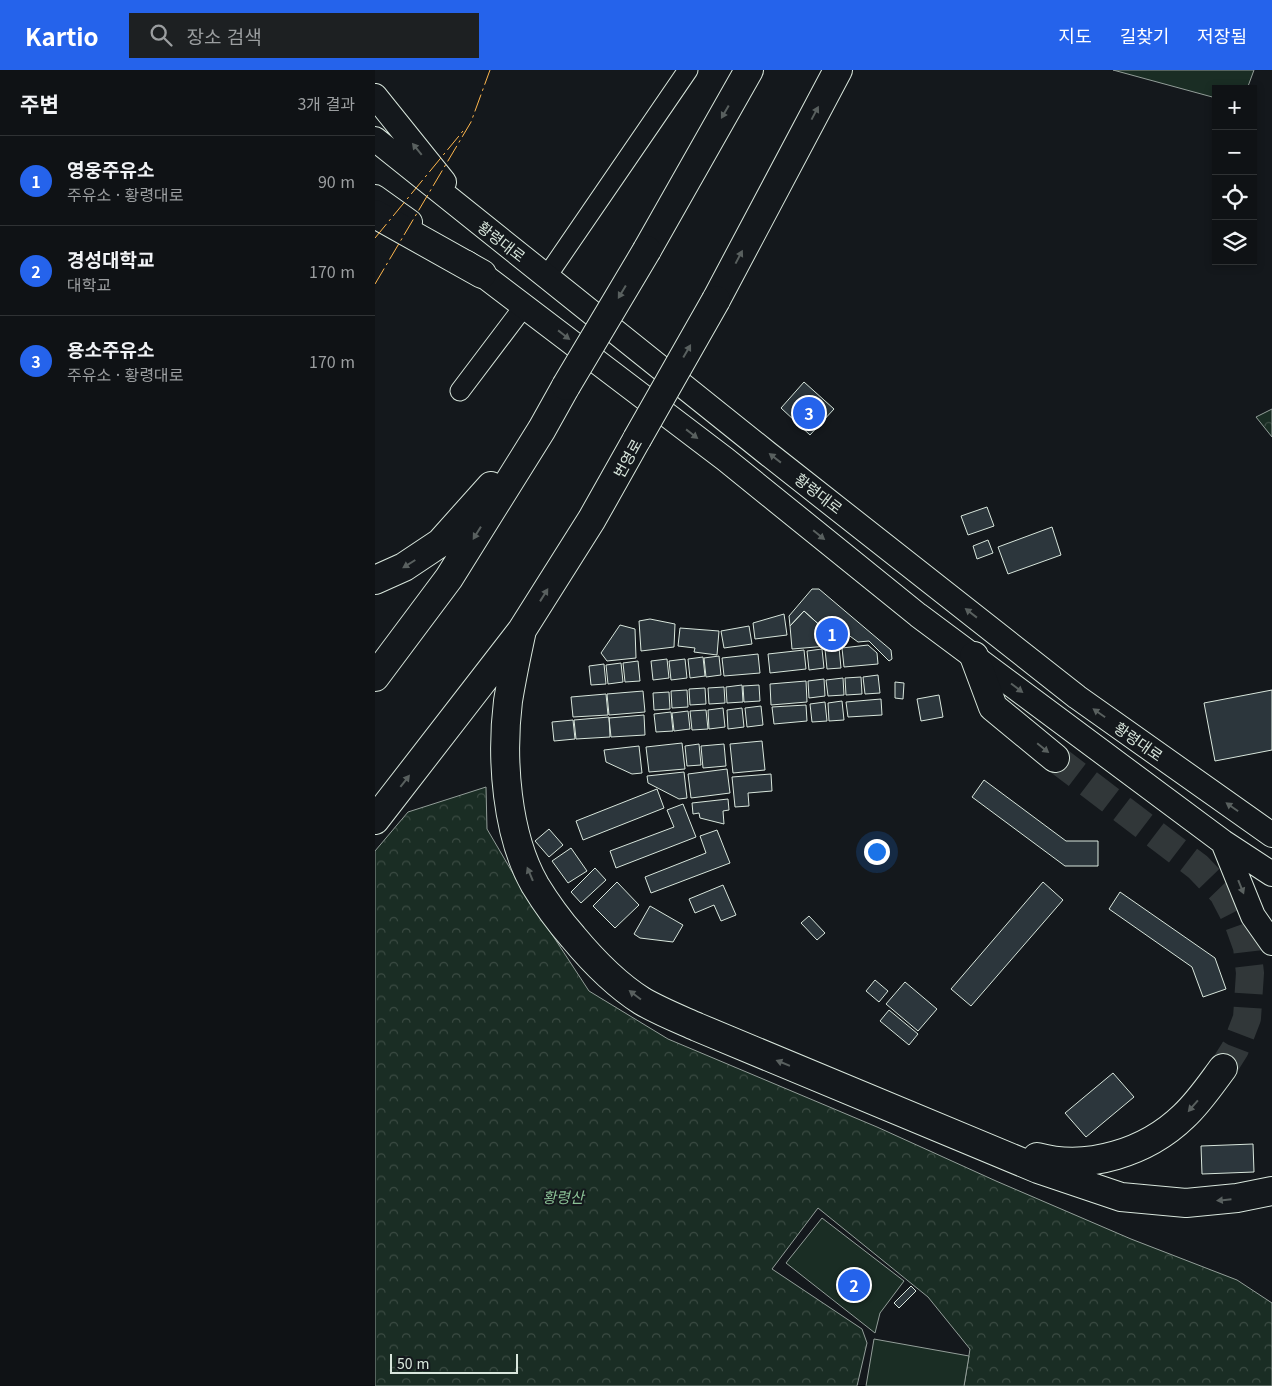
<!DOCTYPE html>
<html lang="ko">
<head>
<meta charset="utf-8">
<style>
	body { margin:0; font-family:Georgia,"Noto Sans KR",serif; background:#1d2022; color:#f1f3f6 }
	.controls { position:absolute; right:15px; top:15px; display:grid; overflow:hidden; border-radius:0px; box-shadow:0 2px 8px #0003 }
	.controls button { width:45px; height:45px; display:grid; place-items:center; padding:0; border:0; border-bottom:1px solid #2f3234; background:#0f1215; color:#f1f3f6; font:25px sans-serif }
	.scale { position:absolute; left:15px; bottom:12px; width:128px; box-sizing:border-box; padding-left:5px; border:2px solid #d8e6dc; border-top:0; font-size:14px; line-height:18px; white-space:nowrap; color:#d8e6dc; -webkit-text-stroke:4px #14181c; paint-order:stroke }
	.you { position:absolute; left:501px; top:781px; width:18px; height:18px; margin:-12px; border:4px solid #fff; border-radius:50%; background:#1a73e8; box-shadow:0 0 0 8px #1a73e833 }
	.badge { display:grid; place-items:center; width:32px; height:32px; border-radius:50%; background:#2563eb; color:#fff; font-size:16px; font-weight:700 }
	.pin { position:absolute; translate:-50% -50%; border:2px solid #fff; box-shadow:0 1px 5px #0006 }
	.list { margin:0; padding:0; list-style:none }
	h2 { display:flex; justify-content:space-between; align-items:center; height:65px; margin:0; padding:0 20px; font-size:21px }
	h2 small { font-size:16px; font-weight:400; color:#9b9ea0 }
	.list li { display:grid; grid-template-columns:32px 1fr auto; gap:15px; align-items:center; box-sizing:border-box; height:90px; padding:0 20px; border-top:1px solid #2f3234 }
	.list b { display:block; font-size:19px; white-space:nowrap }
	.list p { margin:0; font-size:16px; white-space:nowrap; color:#9b9ea0 }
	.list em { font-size:16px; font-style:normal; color:#9b9ea0 }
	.icon { flex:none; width:28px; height:28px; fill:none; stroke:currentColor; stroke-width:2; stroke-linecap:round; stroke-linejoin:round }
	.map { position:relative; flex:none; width:897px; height:1316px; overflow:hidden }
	header { display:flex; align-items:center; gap:30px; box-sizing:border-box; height:70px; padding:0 25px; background:#2563eb; color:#fff }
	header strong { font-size:24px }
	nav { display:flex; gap:28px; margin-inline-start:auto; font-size:18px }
	.search { width:350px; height:45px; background:#1d2022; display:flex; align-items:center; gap:12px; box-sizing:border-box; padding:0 18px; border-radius:0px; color:#9b9ea0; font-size:19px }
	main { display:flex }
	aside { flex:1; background:#0f1215 }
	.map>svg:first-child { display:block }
</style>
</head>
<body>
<header>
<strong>Kartio</strong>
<div class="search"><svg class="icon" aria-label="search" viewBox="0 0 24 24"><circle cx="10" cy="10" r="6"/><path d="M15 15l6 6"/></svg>장소 검색</div>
<nav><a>지도</a><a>길찾기</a><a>저장됨</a></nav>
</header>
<main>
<aside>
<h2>주변<small>3개 결과</small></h2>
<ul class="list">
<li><span class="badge">1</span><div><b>영웅주유소</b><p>주유소 · 황령대로</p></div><em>90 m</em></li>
<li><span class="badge">2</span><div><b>경성대학교</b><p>대학교</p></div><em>170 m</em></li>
<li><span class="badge">3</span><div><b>용소주유소</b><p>주유소 · 황령대로</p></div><em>170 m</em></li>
</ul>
</aside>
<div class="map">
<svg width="897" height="1316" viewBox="0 0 897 1316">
	<defs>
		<pattern id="forest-crowns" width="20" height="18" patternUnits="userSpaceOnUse" patternTransform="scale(1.25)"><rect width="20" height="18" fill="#1a2d24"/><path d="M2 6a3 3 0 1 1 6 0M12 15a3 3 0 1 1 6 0" fill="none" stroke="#3b4b43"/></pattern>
	</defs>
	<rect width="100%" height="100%" fill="#14181c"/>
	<path fill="url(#forest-crowns)" stroke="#939e99" d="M897,339V367L881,347Z
		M111,717L112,759L146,817L214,921L293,969L502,1057L621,1111L756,1169L862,1210L897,1233V1316H589L595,1279L553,1227L443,1138L397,1199L487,1259L492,1273L482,1316H0V781L33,742Z"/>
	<path fill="#1a2d24" stroke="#939e99" d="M738,0H879L872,19H841V28Z
		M447,1148L529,1211L505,1243L500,1263L411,1193Z
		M499,1269L594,1286L589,1316H491Z"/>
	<path fill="#2c363c" stroke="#d8e6dc" d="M429,312L459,339L435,365L406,338Z
		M612,437L619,456L593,465L586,446Z
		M677,457L686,485L633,504L623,477Z
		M613,470L618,483L602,489L598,476Z
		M437,519H444L516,580L517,589L514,591L494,571L483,572L468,561L460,569L429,541L415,556L414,546Z
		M429,541L460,569L453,576L417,579L415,556Z
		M409,544L412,565L380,569L378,553Z
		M275,549L300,554L299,577L266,581L264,551Z
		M245,555L260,559L261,588L232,591L226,583Z
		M374,556L377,574L349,578L346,561Z
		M305,558L344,561L342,585L319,582L320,578L303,576Z
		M493,575L502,583L503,594L469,597L467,578Z
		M464,577L466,598L452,599L450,579Z
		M447,579L449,598L434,600L432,581Z
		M429,580L431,599L395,603L393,584Z
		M383,584L385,603L349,606L347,588Z
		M344,586L346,605L331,607L329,588Z
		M328,587L330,606L315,608L313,589Z
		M292,589L294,608L278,610L276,591Z
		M310,589L312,608L296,610L294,591Z
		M263,591L265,611L250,612L248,593Z
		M246,593L248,612L233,614L231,595Z
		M229,594L231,614L216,615L214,596Z
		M503,605L505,623L490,624L488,607Z
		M486,607L487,624L471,625L470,608Z
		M468,608L469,625L453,626L451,610Z
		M449,609L450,626L434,628L433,611Z
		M431,611L432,632L396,635L395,614Z
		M520,612L529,613L528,629L520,628Z
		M367,615L368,632L352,633L351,617Z
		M384,615L385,631L369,632L368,616Z
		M349,617L350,633L334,634L333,618Z
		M330,618L331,634L315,635L314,619Z
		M312,620L313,637L297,638L296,621Z
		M897,620V680L840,691L829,633Z
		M268,621L270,642L234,645L232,624Z
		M294,622L295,639L279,640L278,623Z
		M231,624L233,645L198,647L196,627Z
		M564,625L568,647L546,651L542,629Z
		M506,629L507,645L473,647L471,632Z
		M467,631L469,650L454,651L453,633Z
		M450,632L452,651L437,652L435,634Z
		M431,635L432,651L399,654L397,637Z
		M386,636L388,655L372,657L370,638Z
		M348,638L350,657L334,659L333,640Z
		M367,638L369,657L353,659L352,640Z
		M331,640L333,659L317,660L315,641Z
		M313,641L315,659L299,661L297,643Z
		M296,642L298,661L281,662L279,644Z
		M269,645L270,665L236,667L234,648Z
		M234,647L235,667L201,669L199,650Z
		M198,650L200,669L179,671L177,652Z
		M387,671L390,700L358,703L355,674Z
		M307,673L310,699L274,702L271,677Z
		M324,674L326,695L312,696L310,676Z
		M349,674L351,696L328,698L326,676Z
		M264,676L267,703L257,704L231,692L229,680Z
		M352,699L355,723L316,728L313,704Z
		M309,702L312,728L304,729L273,713L272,706Z
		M396,704L397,721L373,723L374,736L360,737L357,707Z
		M609,710L691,771H723V796H690L597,727Z
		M282,719L289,738L208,770L201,751Z
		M353,729L354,740L348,741L349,754L325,748L324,743L318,744L317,733Z
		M308,734L321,767L241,798L235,781L299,757L292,740Z
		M174,759L188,775L174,787L160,771Z
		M342,760L355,793L276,823L270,807L331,783L325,766Z
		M196,778L212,801L193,813L177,791Z
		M220,798L231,810L206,833L196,822Z
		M242,812L264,835L240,858L218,836Z
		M668,812L688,830L596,936L576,919Z
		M348,815L361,845L346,851L339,835L320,843L314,829Z
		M745,822L840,888L851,919L828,927L817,897L734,839Z
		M275,836L308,855L298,872L265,868L259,864Z
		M434,846L450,863L442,870L426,853Z
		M500,910L513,921L504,932L491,921Z
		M530,912L562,939L543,961L511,934Z
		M514,940L543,964L534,975L505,951Z
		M738,1003L759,1027L711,1067L690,1043Z
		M878,1074L879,1102L827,1104L826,1076Z
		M536,1216L541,1221L524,1238L519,1233Z"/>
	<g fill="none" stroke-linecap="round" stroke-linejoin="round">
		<path stroke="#313739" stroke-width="28" stroke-dasharray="28 14" stroke-linecap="butt" d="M680,688L823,797L848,823L863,852L872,877L875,903L872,948L860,979L848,998"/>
		<g stroke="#d8e6dc" stroke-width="21">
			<path id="minor" d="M172,206L313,0
				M85,321L150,235"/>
		</g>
		<g stroke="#d8e6dc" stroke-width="26">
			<path id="major" d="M0,26L69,112
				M0,69L392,383L702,627L897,765
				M0,127L35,152
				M92,193L350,389L543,545L848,772L897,804
				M848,772L878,846L897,873"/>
		</g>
		<g stroke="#d8e6dc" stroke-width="30">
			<path id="highway" d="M0,144L107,204
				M272,180L374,0
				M341,230L463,0
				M0,510L29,497L65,473L116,416
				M147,560C142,583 137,607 133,631C126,688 131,764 160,815C171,833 184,851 198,867C218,891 240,914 267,931C284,941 304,949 322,957L663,1099L746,1127L811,1133L862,1128L897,1121
				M599,586L618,637L680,688
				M0,607L74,508L167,359L191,316
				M0,750L147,560L217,449L262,369
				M662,1087C713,1101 772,1082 809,1046C824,1032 836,1014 848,998"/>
		</g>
		<use href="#minor" stroke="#14181c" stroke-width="19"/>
		<use href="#major" stroke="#14181c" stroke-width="24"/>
		<use href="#highway" stroke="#14181c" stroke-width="28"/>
		<g stroke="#d8e6dc" stroke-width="30" stroke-linecap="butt">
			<path id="highway-bridge" d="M191,316L272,180
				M262,369L341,230"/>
		</g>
		<use href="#highway-bridge" stroke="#14181c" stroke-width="28"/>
		<path stroke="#ffb74d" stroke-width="1" stroke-dasharray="18 4 2.5 4" stroke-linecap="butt" d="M0,168L88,61
			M0,214L96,52L115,0"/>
	</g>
	<defs><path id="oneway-solid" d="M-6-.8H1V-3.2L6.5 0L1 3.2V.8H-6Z" transform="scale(1.25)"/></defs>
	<g fill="#59605f">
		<use href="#oneway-solid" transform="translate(350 42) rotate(120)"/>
		<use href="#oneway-solid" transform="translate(440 43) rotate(-62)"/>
		<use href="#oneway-solid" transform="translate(42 79) rotate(-129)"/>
		<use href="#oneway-solid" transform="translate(364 187) rotate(-62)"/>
		<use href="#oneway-solid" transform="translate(247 222) rotate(121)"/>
		<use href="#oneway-solid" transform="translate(189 265) rotate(38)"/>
		<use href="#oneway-solid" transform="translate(312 281) rotate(-60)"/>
		<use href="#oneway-solid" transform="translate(317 364) rotate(38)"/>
		<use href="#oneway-solid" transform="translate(400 388) rotate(-142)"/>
		<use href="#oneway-solid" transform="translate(102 463) rotate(122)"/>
		<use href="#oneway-solid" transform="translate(444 465) rotate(39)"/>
		<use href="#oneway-solid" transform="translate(34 494) rotate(148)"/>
		<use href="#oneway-solid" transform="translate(169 525) rotate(-58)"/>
		<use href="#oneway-solid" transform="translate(596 543) rotate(-142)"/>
		<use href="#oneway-solid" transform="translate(642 618) rotate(37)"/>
		<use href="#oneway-solid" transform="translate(724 643) rotate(-145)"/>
		<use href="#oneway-solid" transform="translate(668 678) rotate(39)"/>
		<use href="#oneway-solid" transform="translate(30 711) rotate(-52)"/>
		<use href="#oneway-solid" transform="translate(857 737) rotate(-145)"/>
		<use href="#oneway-solid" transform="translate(155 804) rotate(-113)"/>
		<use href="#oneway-solid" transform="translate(866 817) rotate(68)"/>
		<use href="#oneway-solid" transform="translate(260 925) rotate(-143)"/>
		<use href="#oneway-solid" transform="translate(408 993) rotate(-158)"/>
		<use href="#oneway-solid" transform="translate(818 1036) rotate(131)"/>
		<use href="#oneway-solid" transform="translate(849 1130) rotate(174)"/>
	</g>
	<g text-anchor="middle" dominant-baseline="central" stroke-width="4" stroke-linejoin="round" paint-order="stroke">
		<g font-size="15" fill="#d8e6dc" stroke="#14181c">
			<text transform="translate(127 171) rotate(38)">황령대로</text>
			<text transform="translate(252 388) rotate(-61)">번영로</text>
			<text transform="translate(444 423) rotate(38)">황령대로</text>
			<text transform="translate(764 671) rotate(35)">황령대로</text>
		</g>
		<g font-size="15" font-style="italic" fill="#8ac095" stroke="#14181c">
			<text x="188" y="1126">황령산</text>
		</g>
	</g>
</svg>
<div class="controls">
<button>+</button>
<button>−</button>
<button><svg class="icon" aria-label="locate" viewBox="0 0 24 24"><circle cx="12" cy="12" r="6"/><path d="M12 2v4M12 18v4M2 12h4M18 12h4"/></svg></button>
<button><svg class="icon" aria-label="layers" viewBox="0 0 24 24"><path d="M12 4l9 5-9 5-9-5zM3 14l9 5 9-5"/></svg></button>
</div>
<div class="scale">50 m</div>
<div class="you"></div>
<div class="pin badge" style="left:457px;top:564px">1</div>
<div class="pin badge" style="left:479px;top:1215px">2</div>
<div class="pin badge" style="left:434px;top:343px">3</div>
</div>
</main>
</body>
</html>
